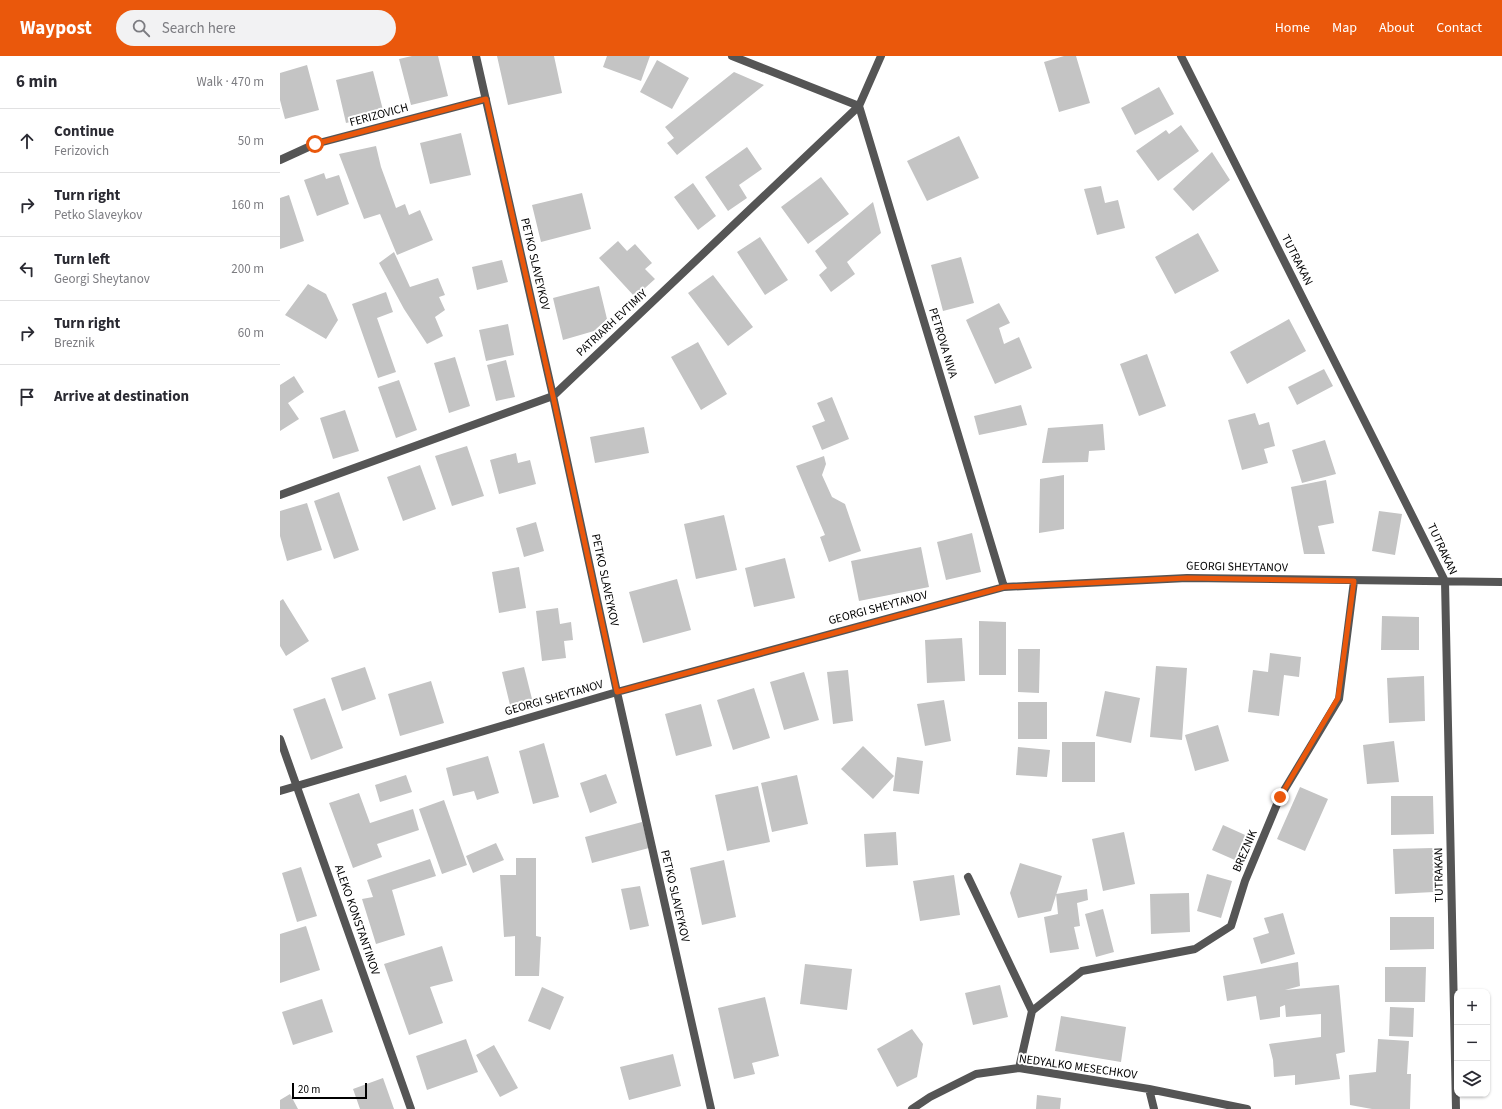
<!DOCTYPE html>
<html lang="en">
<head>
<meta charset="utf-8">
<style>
	body { margin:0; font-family:"Source Sans 3",sans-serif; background:#f2f2f3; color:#2b2b33 }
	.controls { position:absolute; right:12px; bottom:12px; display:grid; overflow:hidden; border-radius:8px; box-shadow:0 1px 3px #0004 }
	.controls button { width:36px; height:36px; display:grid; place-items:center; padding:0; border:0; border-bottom:1px solid #e1e1e2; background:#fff; color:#2b2b33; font:20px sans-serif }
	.scale { position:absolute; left:12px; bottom:10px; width:75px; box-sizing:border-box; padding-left:4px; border:2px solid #000; border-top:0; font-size:11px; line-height:14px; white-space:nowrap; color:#000; -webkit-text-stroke:3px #fff; paint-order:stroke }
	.stop { position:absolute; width:12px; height:12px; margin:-9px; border:3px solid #ea580c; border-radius:50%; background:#fff }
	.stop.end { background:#ea580c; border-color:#fff; box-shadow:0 1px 4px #0008 }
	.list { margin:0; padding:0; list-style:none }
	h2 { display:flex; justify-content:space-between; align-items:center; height:52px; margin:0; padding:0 16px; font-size:17px }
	h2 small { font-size:13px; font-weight:400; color:#7c7c81 }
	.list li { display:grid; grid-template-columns:26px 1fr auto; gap:12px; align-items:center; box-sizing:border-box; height:64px; padding:0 16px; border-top:1px solid #e1e1e2 }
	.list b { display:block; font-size:15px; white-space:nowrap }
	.list p { margin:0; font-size:13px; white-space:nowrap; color:#7c7c81 }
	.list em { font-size:13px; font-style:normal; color:#7c7c81 }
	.icon { flex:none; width:22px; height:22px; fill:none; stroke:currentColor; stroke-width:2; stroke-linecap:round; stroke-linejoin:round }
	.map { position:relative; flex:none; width:1222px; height:1053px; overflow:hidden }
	header { display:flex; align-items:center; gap:24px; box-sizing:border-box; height:56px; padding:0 20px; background:#ea580c; color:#fff }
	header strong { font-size:19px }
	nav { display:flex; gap:22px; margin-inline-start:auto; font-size:14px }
	.search { width:280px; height:36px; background:#f2f2f3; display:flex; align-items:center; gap:10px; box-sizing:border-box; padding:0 14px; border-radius:22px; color:#7c7c81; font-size:15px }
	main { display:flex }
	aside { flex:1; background:#fff }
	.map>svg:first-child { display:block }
</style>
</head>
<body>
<header>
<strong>Waypost</strong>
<div class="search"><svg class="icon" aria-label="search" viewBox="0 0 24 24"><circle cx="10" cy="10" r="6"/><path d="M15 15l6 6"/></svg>Search here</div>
<nav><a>Home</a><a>Map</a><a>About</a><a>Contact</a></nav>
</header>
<main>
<aside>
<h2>6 min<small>Walk · 470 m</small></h2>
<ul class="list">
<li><svg class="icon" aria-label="ahead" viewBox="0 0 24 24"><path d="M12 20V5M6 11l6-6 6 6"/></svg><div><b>Continue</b><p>Ferizovich</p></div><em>50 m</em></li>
<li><svg class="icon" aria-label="right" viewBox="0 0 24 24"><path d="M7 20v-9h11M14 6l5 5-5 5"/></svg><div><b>Turn right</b><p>Petko Slaveykov</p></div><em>160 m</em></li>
<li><svg class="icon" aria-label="left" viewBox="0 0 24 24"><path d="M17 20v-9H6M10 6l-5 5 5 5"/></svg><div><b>Turn left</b><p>Georgi Sheytanov</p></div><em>200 m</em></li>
<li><svg class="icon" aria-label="right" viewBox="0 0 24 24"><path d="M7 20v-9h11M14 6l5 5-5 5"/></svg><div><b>Turn right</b><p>Breznik</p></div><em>60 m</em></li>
<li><svg class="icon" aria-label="arrive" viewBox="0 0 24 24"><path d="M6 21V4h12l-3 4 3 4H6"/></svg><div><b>Arrive at destination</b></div></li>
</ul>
</aside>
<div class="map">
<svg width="1222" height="1053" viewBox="0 0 1222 1053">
	<rect width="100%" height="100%" fill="#fff"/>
	<path fill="#c4c4c4" d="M132,0H158L168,40L131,49L119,3Z
		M217,0H274L282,37L228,49Z
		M327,0H370L361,25L323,11Z
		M784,0H796L810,47L779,56L764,6Z
		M377,4L409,22L392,53L360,36Z
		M27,9L39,54L5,63L0,44V17Z
		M93,15L104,58L66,67L56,24Z
		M454,16L484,29L397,99L387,87L394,82L385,71Z
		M879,31L894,58L855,79L841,52Z
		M901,69L919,95L878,125L856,95L886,74L889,78Z
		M181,77L191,119L150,128L140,87Z
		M679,80L699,122L647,145L627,105Z
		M96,90L101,111L116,152L125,148L129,159L140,154L153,184L117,199L100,158L84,163L59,98Z
		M467,91L482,113L459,129L467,142L448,155L425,121Z
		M932,96L950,124L913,155L893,133Z
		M44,117L46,123L59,119L69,148L37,160L24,124Z
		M541,121L569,158L528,188L501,151Z
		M413,127L436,160L418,174L394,141Z
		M821,130L825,147L838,144L845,172L817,179L804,133Z
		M302,137L311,173L261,186L252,149Z
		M9,139L24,185L0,193V142Z
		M593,146L601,177L567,206L575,218L551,236L539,219L547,212L535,195Z
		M918,177L939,215L895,238L875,201Z
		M480,181L508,224L485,239L457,196Z
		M338,185L347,195L355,188L372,207L365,213L375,223L355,241L319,202Z
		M114,196L130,231L158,222L165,239L159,241L165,254L155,261L163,280L147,288L124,253L99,207Z
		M681,201L694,247L663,255L651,209Z
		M222,204L228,226L197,234L192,211Z
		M433,219L473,271L448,290L408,237Z
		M28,228L46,238L58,264L46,283L5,259Z
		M319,230L327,263L314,275L283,284L273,242Z
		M106,236L113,256L97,262L116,316L98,322L72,248Z
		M719,247L730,267L719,272L724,288L739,281L752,312L715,328L686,264Z
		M1009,263L1026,295L967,328L950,296Z
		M228,268L234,299L206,305L199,274Z
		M418,286L447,338L421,354L391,301Z
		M867,298L886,350L859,360L840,308Z
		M175,301L190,350L169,357L154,307Z
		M226,304L235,341L216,345L207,309Z
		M1044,313L1053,330L1017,349L1008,331Z
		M14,320L24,336L8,347L19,363L0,375V329Z
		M119,324L137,374L116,382L98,331Z
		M552,341L569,383L542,394L532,370L545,365L537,347Z
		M741,349L747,369L699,379L694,360Z
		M65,354L79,395L53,403L40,362Z
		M975,357L979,369L989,366L995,390L984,393L988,407L962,414L948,364Z
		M823,368L825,394L809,395L808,406L762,407L768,372Z
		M364,371L369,397L315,407L310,381Z
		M1045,384L1056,418L1022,427L1012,394Z
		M187,390L204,440L172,450L155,400Z
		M236,397L238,407L250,404L256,428L219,438L210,404Z
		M544,400L546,408L542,419L552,441L565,448L581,495L549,506L540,481L545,479L516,410Z
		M140,409L156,453L123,465L107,421Z
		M784,419V473L759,477L760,423Z
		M1046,424L1054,467L1038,470L1045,498H1024L1011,431Z
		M59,436L79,494L54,503L34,445Z
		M27,447L42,494L7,505L0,480V455Z
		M1099,455L1122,458L1115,499L1092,495Z
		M444,459L457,514L416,523L404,468Z
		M256,466L264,495L244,501L236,472Z
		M692,477L701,516L666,524L657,486Z
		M641,491L649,531L579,545L571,505Z
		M505,502L515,542L474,551L465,512Z
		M239,511L246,552L219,557L212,516Z
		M397,523L411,574L363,587L349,536Z
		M3,543L29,585L6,600L0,590V545Z
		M278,552L280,568L291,566L293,584L284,585L286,602L262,605L256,555Z
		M1102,560L1139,561V594H1101Z
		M699,565L726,566V619H699Z
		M682,582L685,625L647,627L645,584Z
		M738,593H760L759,637L738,636Z
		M990,597L1021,601L1019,621L1004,619L999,660L968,656L973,614L988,616Z
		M876,610L907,612L902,684L870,681Z
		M85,611L96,643L62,655L51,622Z
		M244,611L252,643L230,649L222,616Z
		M568,614L573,665L553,668L547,616Z
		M524,616L539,664L504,674L490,626Z
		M1144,620L1145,665L1109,667L1107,622Z
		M151,625L164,667L120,680L108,638Z
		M474,632L490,682L453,694L437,644Z
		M825,635L860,642L851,687L816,680Z
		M45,642L63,692L31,704L13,653Z
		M664,644L671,685L645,690L637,648Z
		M738,646H767V683H738Z
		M421,648L432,690L396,700L385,658Z
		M938,669L949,705L915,715L905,679Z
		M1114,685L1119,726L1087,728L1083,689Z
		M782,686H815V726H782Z
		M264,687L279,741L253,748L239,695Z
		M583,690L614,720L593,743L561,713Z
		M738,691L770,694L767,721L736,719Z
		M208,700L219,737L197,744L194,735L173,740L166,712Z
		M617,701L643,705L639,738L613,735Z
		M326,718L337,747L310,757L300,727Z
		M126,719L132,736L100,746L95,729Z
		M517,719L528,768L492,776L481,727Z
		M478,730L490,786L447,795L435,739Z
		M1020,731L1048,743L1025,795L997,783Z
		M79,737L90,767L133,753L139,774L97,788L102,801L73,812L49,747Z
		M1111,740H1153L1154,778L1111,779Z
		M164,744L187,809L162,818L139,753Z
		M362,766L369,792L312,807L305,781Z
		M943,769L974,783L964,808L932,794Z
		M616,776L618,809L586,811L584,778Z
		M844,776L855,828L823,835L812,783Z
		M216,787L224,804L193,817L186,800Z
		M1153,792L1154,836L1115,838L1113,793Z
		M236,802H256V880L261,881L259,920H235V880L224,881L220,819H236Z
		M150,803L156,820L112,834L125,879L96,888L82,843L93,841L87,824Z
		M444,804L456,861L422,869L410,812Z
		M740,807L782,820L771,855L738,862L730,837Z
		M21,811L37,860L17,866L2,817Z
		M927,818L952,825L941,862L917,855Z
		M674,819L680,859L640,865L633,825Z
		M360,830L369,870L350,874L341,833Z
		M807,833L808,844L797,847L800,870L794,871L799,893L770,897L764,861L778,858L776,838Z
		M909,837L910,876L871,878L870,838Z
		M823,853L834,896L816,901L805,858Z
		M1003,857L1015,898L981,908L973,882L989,877L984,862Z
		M1110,861H1154V893L1110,894Z
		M26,870L40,914L0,927V878Z
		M162,890L173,925L150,931L163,967L129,979L104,908Z
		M1018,906L1020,930L1005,934L1059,929L1065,996L1056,998L1060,1023L1015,1029V1019L994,1021L993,1004L989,988L1041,981V958L1006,961L1005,949L1000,951V961L980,964L976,940L947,945L943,920Z
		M525,908L572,913L567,954L520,948Z
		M1105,911H1146L1145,946H1105Z
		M720,929L728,961L693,969L685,937Z
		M262,931L284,941L270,974L248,965Z
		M485,941L499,1000L472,1007L475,1018L454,1023L438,952Z
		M42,943L53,976L13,989L2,956Z
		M1110,951L1134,952L1133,981L1109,980Z
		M781,960L846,971L841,1006L775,995Z
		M632,973L643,988L637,1021L617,1031L597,993Z
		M186,983L198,1016L147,1034L136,1000Z
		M1098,983L1129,985L1127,1018H1131L1130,1053H1092L1070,1049L1069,1019L1096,1016Z
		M214,989L238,1032L220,1041L196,999Z
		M393,998L401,1030L349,1044L340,1011Z
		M103,1022L114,1053H80L73,1033Z
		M10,1038L18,1053H0V1044Z
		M757,1039L781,1042L780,1053H756Z"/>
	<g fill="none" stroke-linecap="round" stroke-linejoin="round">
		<path stroke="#555" stroke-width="8" d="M196,0L273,340L337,636L431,1053
			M452,0L579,50L724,531
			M901,0L1165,525L1176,1053
			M0,104L35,88L206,43
			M0,439L273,340L579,50L601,0
			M0,683L131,1053
			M0,735L337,636L724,531L907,522L1222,526
			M688,821L752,955
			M739,1012L752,955L802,915L915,893L951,870L965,825L1000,741L1059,643L1074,525
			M869,1033L874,1053
			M632,1053L650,1041L696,1018L739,1012L869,1033L967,1053"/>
	</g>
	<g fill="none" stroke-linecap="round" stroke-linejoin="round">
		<path stroke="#ea580c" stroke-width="5" d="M35,88L206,43L273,340L337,636L724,531L907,522L1074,525L1058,642L1000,741"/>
	</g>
	<g text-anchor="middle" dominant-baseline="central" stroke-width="4" stroke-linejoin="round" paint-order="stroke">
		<g font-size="12" fill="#000" stroke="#fff">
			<text transform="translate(99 59) rotate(-15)">FERIZOVICH</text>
			<text transform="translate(1017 204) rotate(63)">TUTRAKAN</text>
			<text transform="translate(255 208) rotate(77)">PETKO SLAVEYKOV</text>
			<text transform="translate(332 267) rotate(-43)">PATRIARH EVTIMIY</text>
			<text transform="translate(663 287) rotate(73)">PETROVA NIVA</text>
			<text transform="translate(1162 493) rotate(65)">TUTRAKAN</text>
			<text transform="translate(957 511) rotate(1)">GEORGI SHEYTANOV</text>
			<text transform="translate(325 524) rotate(78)">PETKO SLAVEYKOV</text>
			<text transform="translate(598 552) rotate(-15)">GEORGI SHEYTANOV</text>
			<text transform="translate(274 642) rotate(-16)">GEORGI SHEYTANOV</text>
			<text transform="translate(965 795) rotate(-67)">BREZNIK</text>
			<text transform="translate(1159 819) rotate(-91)">TUTRAKAN</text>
			<text transform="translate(395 840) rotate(77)">PETKO SLAVEYKOV</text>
			<text transform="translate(77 864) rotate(71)">ALEKO KONSTANTINOV</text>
			<text transform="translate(798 1011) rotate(8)">NEDYALKO MESECHKOV</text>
		</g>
	</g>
</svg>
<div class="controls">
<button>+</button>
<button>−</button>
<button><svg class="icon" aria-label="layers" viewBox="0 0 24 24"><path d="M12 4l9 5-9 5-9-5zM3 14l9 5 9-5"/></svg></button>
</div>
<div class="scale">20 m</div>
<div class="stop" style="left:35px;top:88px"></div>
<div class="stop end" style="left:1000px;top:741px"></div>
</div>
</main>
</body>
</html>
